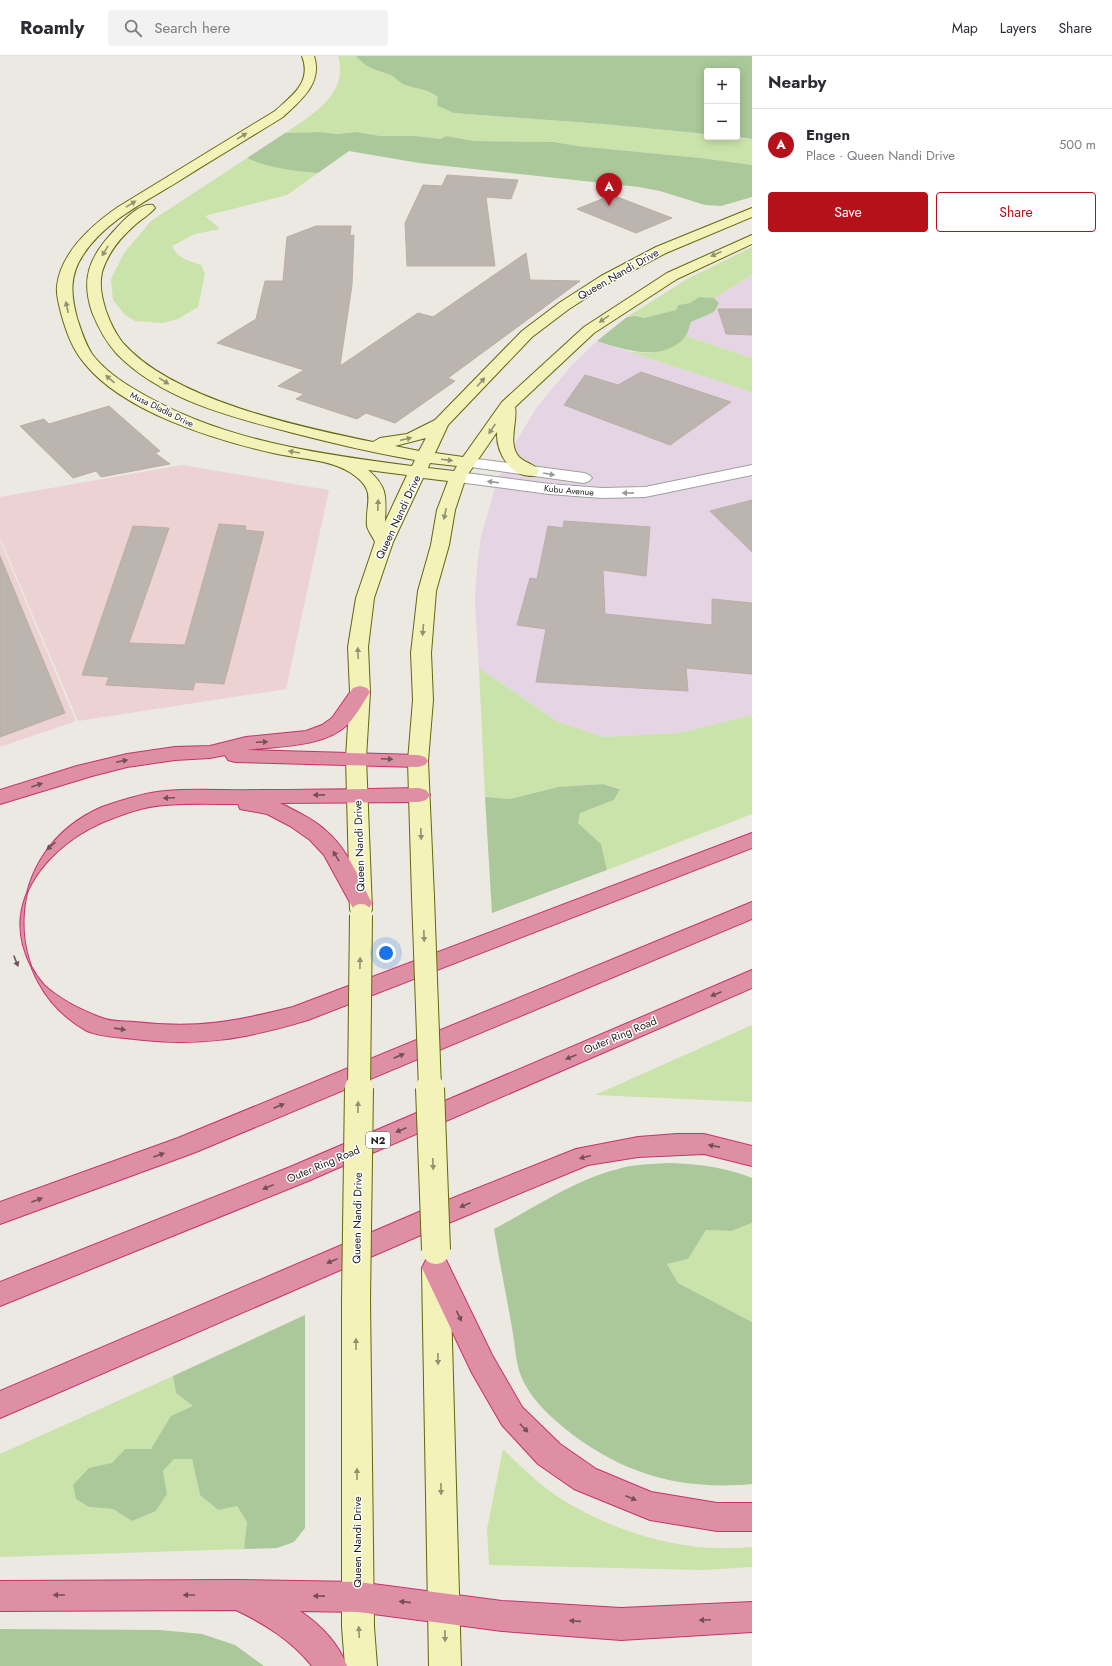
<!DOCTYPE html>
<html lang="en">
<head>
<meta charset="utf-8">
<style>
	body { margin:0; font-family:Jost,sans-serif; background:#f2f2f3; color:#2b2b33 }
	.controls { position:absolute; right:12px; top:12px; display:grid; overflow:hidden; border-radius:4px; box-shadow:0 2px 10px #0003 }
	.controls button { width:36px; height:36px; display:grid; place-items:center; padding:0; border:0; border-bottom:1px solid #e1e1e2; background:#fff; color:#2b2b33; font:20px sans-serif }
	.you { position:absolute; left:386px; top:897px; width:14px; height:14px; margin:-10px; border:3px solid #fff; border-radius:50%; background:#1a73e8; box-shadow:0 0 0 6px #1a73e833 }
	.badge { display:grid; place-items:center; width:26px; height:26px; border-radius:50%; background:#b6111b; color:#fff; font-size:13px; font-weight:700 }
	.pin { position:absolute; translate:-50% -33px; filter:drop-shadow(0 1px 2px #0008) }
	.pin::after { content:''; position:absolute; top:21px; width:14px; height:12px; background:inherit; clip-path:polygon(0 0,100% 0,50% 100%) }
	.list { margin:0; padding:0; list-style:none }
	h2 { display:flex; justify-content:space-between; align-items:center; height:52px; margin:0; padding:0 16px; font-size:17px }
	h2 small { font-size:13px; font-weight:400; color:#7c7c81 }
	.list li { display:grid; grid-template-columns:26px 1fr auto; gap:12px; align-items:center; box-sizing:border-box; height:72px; padding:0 16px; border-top:1px solid #e1e1e2 }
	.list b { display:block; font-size:15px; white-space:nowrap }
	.list p { margin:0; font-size:13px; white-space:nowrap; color:#7c7c81 }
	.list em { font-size:13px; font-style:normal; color:#7c7c81 }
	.actions { display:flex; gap:8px; padding:12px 16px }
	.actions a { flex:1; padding:9px 0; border:1px solid #b6111b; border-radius:4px; text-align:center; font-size:14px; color:#b6111b }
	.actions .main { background:#b6111b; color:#fff }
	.icon { flex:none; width:22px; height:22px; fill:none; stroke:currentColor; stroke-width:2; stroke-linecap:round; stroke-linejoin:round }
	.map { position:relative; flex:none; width:752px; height:1610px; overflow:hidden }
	header { display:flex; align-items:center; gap:24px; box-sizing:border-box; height:56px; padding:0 20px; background:#fff; border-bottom:1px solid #e1e1e2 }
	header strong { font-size:19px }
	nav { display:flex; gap:22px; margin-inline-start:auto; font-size:14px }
	.search { width:280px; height:36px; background:#f2f2f3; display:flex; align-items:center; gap:10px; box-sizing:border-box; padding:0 14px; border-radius:4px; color:#7c7c81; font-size:15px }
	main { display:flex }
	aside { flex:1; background:#fff }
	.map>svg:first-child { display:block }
</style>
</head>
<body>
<header>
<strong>Roamly</strong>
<div class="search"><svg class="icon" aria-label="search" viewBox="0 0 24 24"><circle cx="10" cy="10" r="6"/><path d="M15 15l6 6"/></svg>Search here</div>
<nav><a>Map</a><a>Layers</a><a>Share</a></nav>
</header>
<main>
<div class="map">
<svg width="752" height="1610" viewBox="0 0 752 1610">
	<rect width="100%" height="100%" fill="#ece8e2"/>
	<path fill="#ecd2d3" d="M182,409L329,434L286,633L78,665L0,482V441Z
		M0,485L76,665L0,691Z"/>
	<path fill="#e5d4e3" d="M752,219V302L686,280L691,266L714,256L719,247L714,242Z
		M597,285L752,336V659L679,677L604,681L558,666L479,612L475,544L477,512L481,481L497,425L508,399L537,351L572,309Z"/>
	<path fill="#cae3ab" d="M338,0H356C368,14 375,13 391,19C395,21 399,26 404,28C417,34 424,30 438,41L437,48L454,57L603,68L707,78V81L752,83V109L701,102L577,90L554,86L474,85L446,80L440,83L416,80H380L357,76L337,78L320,76L285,77C311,60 350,37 338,0Z
		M247,102C269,112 293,115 318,117L287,139L205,160L220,173L195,178L172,190C177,202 189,205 201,209L205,218L198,251L178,263L163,267L135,265L125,259L113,244L111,223L124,197L151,165Z
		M752,191V219L714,242L699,241L690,247L678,249L676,254L644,262L636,260L627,261L687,223Z
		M686,280L752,302V336L630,296L651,297L676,287Z
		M479,612L558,666L604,681L679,677L752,659V758L607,814L601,788L578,767L580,757L614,744L620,732L603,728L558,731L510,743L485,741Z
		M752,969V1046L595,1039Z
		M752,1167V1266L678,1227L667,1208L688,1203L706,1174L731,1175Z
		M173,1320L176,1337L193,1350L161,1378L151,1393H125L112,1408L89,1412V1451L113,1453L132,1465L156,1455L167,1438L163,1415L174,1403H192L200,1439L218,1454L237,1450L247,1466L244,1493L0,1501V1398Z
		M503,1393C520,1410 538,1427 558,1441C615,1477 685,1498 752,1491V1511L703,1514L489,1509L487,1473Z"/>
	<path fill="#aac89a" d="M356,0H752V83L737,81V15H707V78L603,68L454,57L438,50L437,48L438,41C424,31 417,34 403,28C399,26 395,21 391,19C375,13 368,14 356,0Z
		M320,76L337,78L357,76L380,80H416L440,83L446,80L474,85L554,86L577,90L701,102L752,109V141L721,150L705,149L660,135L639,131L419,107L349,95L318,117C293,115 269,112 247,102L285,77Z
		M699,241L714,242L719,247L714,256L691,266C689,271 688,277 685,281C662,307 625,294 597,285L627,261L636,260L644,262L676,254L678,249L690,247Z
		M603,728L620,733L614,744L580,757L578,767L601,788L607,814L492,857L485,741L510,743L558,731Z
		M670,1107C697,1108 726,1111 752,1122V1167L731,1175L706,1174L688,1203L667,1208L678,1227L752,1266V1428C680,1435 619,1417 563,1371C546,1357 529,1340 521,1320C516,1307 515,1291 513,1278C507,1243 500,1208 494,1173C534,1152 574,1124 618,1113C635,1108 652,1108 670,1107Z
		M305,1259V1472L294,1486L277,1492L244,1493L247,1466L237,1450L218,1454L200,1439L192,1403H174L163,1415L167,1438L156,1455L132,1465L113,1453L89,1451L76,1443L73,1429L89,1412L112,1407L125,1393H151L171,1360L193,1350L176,1337L173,1320Z
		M0,1573L160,1574L202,1578L235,1589L264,1610H0Z"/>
	<path fill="#bcb4af" stroke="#bcaea6" d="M447,119L518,124L511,143L486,141L495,210H407L405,167L423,129L442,130Z
		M612,139L672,162L636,177L577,153Z
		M316,170H351L350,180L354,179L352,229L340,310L418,257L433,261L526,197L530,224L580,225L448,322L455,325L395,367L366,357L357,363L296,343L304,338L278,330L304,314L217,287L256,263L265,225H283L287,181Z
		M718,253H752V279L726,278Z
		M641,316L731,346L670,389L564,349L585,319L618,329Z
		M109,350L160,395L155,397L170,408L101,421L96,415L73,422L20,370L44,363L49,368Z
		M752,444V496L710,455Z
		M564,465L650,471L646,520L603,514L605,558L712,569V543L752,547V618L686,612L688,635L536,626L546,573L517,569L530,522L537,523L548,470L563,472Z
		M219,468L246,470L245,474L264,476L224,628L195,626L193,634L106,629L109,621L82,619L133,470L169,472L129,587L185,589Z
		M0,500L65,657L0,681Z"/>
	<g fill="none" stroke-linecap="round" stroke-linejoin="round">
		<g stroke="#a0a0a0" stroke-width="2">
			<path id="street" d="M469,402L584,417L589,419L592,422L589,425L584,427L464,410L461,407L464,404Z
				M752,409V419L645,441L602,442L549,438L458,426L453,424L450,421L453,418L458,416L549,428L602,432L645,431Z"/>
		</g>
		<g stroke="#63670e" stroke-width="2">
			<path id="secondary" d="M302,0H314C323,27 301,44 283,61C249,82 214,103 179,125C145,146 105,165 83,199C69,220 71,239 77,262C81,274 85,287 92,298C104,314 123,327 141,337C223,385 319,398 412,410L415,404C375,397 336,388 297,378C235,362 163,345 117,298C106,286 98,271 92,256C81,223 89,202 112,177C121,167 139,146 153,149L155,152C150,158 142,163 136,168C121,181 108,196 102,216C99,230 102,242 106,255C110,266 115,277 123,287C173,344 300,371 373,386L380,382L407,378L435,364L522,275L559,247L601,220L656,191L752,152V161L666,197L611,226L569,253L532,281L448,369L435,397L463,401L502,346L584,271L667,217L752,179V188L677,223L594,277L515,351C518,366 507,387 519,401C525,407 535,408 539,415L537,419C512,425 496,397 497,376L466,421L455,454L449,489L436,535L431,597L433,644L428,705L434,841L431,846L423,849L415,846L412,841L408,705L413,644L411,597L418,535L431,489L437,454L448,425L423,422L393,486L374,542L368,591L370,636L366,702L372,854L369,859L361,862L353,859L350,854L346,702L350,636L348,591L356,542L375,486C373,481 368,475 367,470C365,445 378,435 351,417C330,403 298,403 273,397C215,384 124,356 85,308C72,293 66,275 61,257C59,248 56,239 57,230C61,196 92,169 118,151L275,55C293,39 312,26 302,0ZM426,382L419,395L395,390ZM430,407L457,410L454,415L428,412ZM368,414L407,419L385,466C386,441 388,431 368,414Z
				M436,1202L446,1205L450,1213L461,1610H429L422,1213L426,1205Z
				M356,1232L366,1236L370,1244L374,1571L377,1610H345L342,1571V1244L346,1236Z"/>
		</g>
		<g stroke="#c7326e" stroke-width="2">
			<path id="highway" d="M360,630L367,632L370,636C363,647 356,660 347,669C323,692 276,690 246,694L418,699L425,701L428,705L425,709L418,711L235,706L228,704L225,699L210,702L175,704L127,711L92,720L0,748V734L77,710L127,698L175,691L210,690L246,681L306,675L322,669L332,662L353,632Z
				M419,732L426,734L430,739L426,744L419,746L280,747C295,755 312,762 325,774C347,792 359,822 372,847L369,852L361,855L353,852L324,799L310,784L290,770L267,758L240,753L238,748C214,748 189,747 165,749C144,750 121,759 101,767C55,788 9,834 23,889C27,904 34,918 44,929C59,943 83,955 102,962C112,966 124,965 135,966C196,973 234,966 293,951L752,777V792L308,964C244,983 200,991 134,983C118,981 102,981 87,975C0,927 0,795 102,751C122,744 144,737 165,735C196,732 228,735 260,734C313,734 366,733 419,732Z
				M752,846V863L196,1096L0,1168V1146L178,1082Z
				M752,914V932L308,1125L0,1250V1226L290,1111Z
				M677,1078H704L752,1090V1110L704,1098L638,1101L588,1109L451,1166L0,1362V1335L433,1150L576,1093L638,1081Z
				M436,1201L446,1204L492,1299L522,1351L560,1388L596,1413L651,1436L717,1447H752V1475H717L650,1464L574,1433L538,1408L502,1369L472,1317L422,1212L426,1204Z
				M236,1524L358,1526L502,1545L621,1552L752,1546V1576L621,1584L502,1575L358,1556L300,1555C321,1569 338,1587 347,1610H312C291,1584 265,1568 236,1554L0,1555V1525Z"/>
		</g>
		<use href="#street" fill="#fff" fill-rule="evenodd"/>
		<use href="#secondary" fill="#f3f2b9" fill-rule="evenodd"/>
		<use href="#highway" fill="#de8fa3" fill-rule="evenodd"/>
		<g stroke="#63670e" stroke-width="24" stroke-linecap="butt">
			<path id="secondary-bridge-far1" d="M423,841L430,1033
				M359,1033L361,859"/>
		</g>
		<g stroke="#63670e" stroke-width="30" stroke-linecap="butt">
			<path id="secondary-bridge" d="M430,1032L436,1194
				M356,1244L359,1032"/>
		</g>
		<use href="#secondary-bridge-far1" stroke="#f3f2b9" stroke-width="22"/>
		<use href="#secondary-bridge" stroke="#f3f2b9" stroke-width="28"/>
	</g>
	<defs><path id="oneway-solid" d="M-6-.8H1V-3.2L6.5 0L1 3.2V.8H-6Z"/></defs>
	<g fill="#929272">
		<use href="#oneway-solid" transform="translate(242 80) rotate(-31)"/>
		<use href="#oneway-solid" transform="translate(131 148) rotate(-32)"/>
		<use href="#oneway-solid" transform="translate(105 195) rotate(121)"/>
		<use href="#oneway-solid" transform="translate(716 198) rotate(155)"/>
		<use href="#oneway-solid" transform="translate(67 251) rotate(-102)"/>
		<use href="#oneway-solid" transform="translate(604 263) rotate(145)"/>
		<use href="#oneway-solid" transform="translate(110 323) rotate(-139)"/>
		<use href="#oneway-solid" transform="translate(164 325) rotate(32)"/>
		<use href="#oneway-solid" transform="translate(481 326) rotate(-48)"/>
		<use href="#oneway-solid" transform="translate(492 373) rotate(124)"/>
		<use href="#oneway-solid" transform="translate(406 383) rotate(-13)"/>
		<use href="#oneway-solid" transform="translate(294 396) rotate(-170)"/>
		<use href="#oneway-solid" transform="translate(447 404) rotate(7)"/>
		<use href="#oneway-solid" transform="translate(378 449) rotate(-88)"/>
		<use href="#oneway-solid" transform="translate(445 458) rotate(102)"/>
		<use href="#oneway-solid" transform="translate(423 574) rotate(95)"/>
		<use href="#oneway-solid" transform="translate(358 597) rotate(-92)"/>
		<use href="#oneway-solid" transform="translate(421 778) rotate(88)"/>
		<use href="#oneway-solid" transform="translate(424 880) rotate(88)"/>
		<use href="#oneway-solid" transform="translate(360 907) rotate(-89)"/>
		<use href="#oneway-solid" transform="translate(358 1051) rotate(-89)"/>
		<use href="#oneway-solid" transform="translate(433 1108) rotate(88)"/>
		<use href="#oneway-solid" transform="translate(356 1288) rotate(-90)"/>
		<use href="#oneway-solid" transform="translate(438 1303) rotate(89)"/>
		<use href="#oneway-solid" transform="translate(357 1418) rotate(-90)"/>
		<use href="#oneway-solid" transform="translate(441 1433) rotate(89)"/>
		<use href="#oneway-solid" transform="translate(359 1576) rotate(-93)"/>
		<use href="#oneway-solid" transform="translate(445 1580) rotate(89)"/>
	</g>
	<g fill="#999">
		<use href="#oneway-solid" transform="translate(549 418) rotate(10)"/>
		<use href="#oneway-solid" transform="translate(493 426) rotate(-173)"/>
		<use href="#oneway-solid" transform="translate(628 437) rotate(179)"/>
	</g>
	<g fill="#735059">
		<use href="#oneway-solid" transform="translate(262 686) rotate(-3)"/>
		<use href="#oneway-solid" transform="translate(387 703) rotate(2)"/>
		<use href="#oneway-solid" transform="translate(122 705) rotate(-12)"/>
		<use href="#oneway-solid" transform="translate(37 729) rotate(-19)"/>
		<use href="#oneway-solid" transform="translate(319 739) rotate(179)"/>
		<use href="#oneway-solid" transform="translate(169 742) rotate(177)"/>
		<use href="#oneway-solid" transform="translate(51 790) rotate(139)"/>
		<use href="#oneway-solid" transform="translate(336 800) rotate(-121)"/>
		<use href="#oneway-solid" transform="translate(16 905) rotate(68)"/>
		<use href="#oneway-solid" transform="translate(716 938) rotate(157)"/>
		<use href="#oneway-solid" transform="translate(120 973) rotate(8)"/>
		<use href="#oneway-solid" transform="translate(399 1000) rotate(-23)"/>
		<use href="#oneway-solid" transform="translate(571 1001) rotate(157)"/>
		<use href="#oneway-solid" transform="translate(279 1050) rotate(-23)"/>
		<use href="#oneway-solid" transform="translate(401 1074) rotate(157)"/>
		<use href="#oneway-solid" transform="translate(714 1090) rotate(-169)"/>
		<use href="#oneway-solid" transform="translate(159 1099) rotate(-20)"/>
		<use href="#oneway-solid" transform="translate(585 1101) rotate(165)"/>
		<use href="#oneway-solid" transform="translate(268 1131) rotate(158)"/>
		<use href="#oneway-solid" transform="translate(37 1144) rotate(-20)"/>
		<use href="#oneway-solid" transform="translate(465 1149) rotate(157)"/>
		<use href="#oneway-solid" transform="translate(332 1205) rotate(157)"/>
		<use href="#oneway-solid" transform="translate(459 1260) rotate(64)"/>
		<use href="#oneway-solid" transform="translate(524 1372) rotate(46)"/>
		<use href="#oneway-solid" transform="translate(631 1442) rotate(22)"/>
		<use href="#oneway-solid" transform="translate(59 1539) rotate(180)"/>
		<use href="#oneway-solid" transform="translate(189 1539) rotate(180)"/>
		<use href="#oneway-solid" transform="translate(319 1540) rotate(-179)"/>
		<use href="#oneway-solid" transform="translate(405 1546) rotate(-174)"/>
		<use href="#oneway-solid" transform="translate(705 1564) rotate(177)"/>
		<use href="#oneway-solid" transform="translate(575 1565) rotate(-176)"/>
	</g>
	<g text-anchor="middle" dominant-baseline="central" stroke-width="3" stroke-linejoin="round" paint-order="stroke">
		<g font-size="9" fill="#1c1c1c" stroke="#fff">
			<text transform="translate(162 353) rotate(26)">Musa Dladla Drive</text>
			<text transform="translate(569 434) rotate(5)">Kubu Avenue</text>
		</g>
		<rect fill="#fff" stroke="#606060" stroke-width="1" x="366" y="1076" width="24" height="16" rx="3"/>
		<g font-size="10" font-weight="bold" fill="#1c1c1c">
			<text x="378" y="1084">N2</text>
		</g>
		<g font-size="11" fill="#1c1c1c" stroke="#fff">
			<text transform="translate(618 218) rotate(-30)">Queen Nandi Drive</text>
			<text transform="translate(398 461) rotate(-65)">Queen Nandi Drive</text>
			<text transform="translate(359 790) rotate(-92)">Queen Nandi Drive</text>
			<text transform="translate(620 979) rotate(-23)">Outer Ring Road</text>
			<text transform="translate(323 1108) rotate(-23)">Outer Ring Road</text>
			<text transform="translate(357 1162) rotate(-89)">Queen Nandi Drive</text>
			<text transform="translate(357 1486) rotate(-90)">Queen Nandi Drive</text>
		</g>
	</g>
</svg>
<div class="controls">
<button>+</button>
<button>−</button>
</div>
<div class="you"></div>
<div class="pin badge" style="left:609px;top:150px">A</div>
</div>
<aside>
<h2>Nearby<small></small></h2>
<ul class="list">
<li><span class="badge">A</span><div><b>Engen</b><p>Place · Queen Nandi Drive</p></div><em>500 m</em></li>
</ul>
<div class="actions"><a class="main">Save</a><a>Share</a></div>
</aside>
</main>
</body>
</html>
